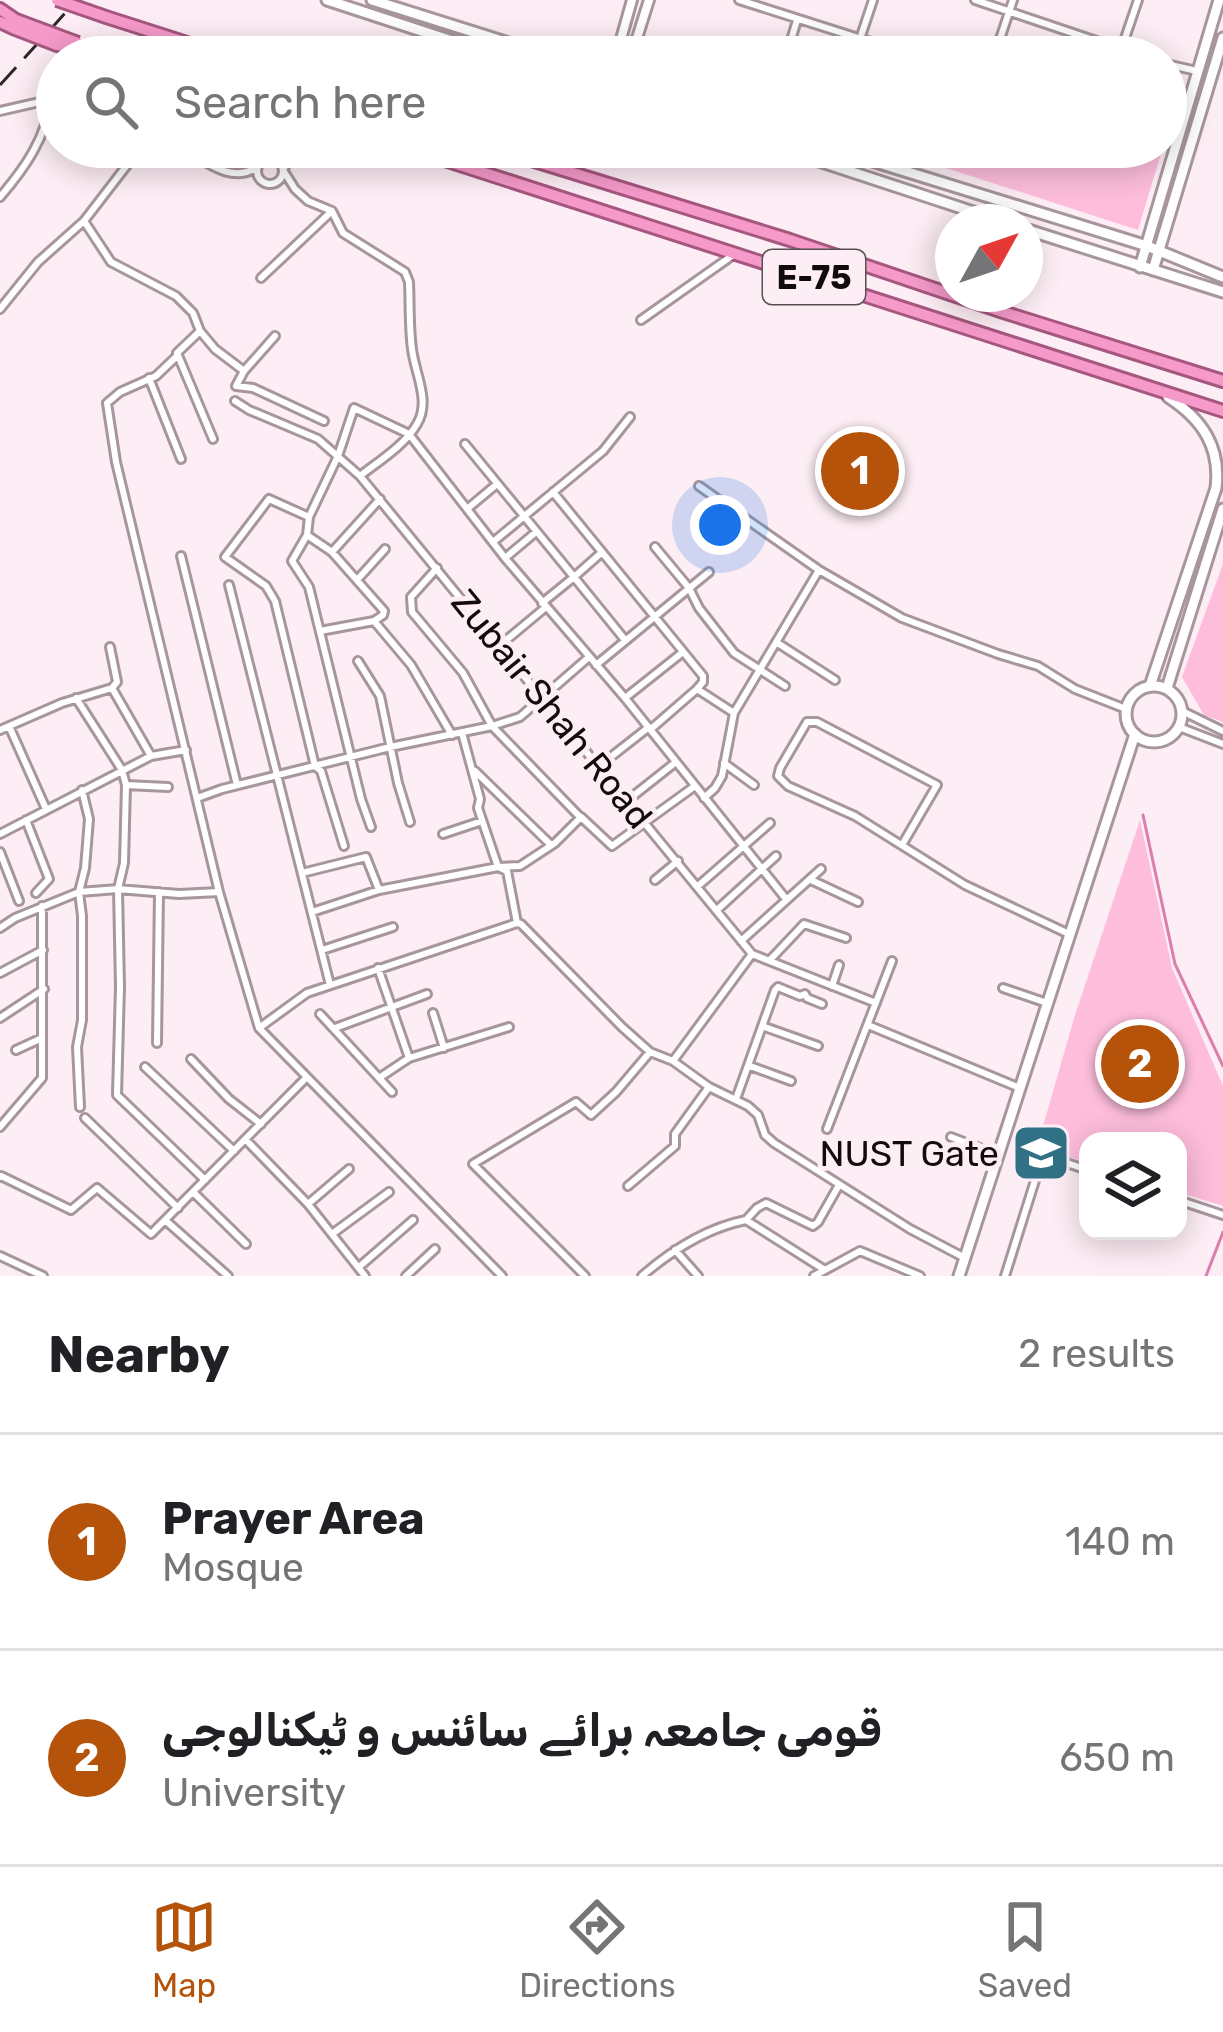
<!DOCTYPE html>
<html lang="en">
<head>
<meta charset="utf-8">
<style>
	body { margin:0; font-family:Rubik,Vazirmatn,sans-serif; background:#f2f2f2; color:#202124 }
	.controls { position:absolute; right:36px; bottom:36px; display:grid; overflow:hidden; border-radius:24px; box-shadow:0 6px 30px #0003 }
	.controls button { width:108px; height:108px; display:grid; place-items:center; padding:0; border:0; border-bottom:3px solid #e0e0e0; background:#fff; color:#202124; font:60px sans-serif }
	.compass { position:absolute; left:935px; top:204px; width:108px; height:108px; border-radius:50%; background:#fff; box-shadow:0 6px 30px #0003; rotate:50deg }
	.you { position:absolute; left:720px; top:525px; width:42px; height:42px; margin:-30px; border:9px solid #fff; border-radius:50%; background:#1a73e8; box-shadow:0 0 0 18px #1a73e833 }
	.badge { display:grid; place-items:center; width:78px; height:78px; border-radius:50%; background:#b45309; color:#fff; font-size:39px; font-weight:700 }
	.pin { position:absolute; translate:-50% -50%; border:6px solid #fff; box-shadow:0 3px 12px #0006 }
	.list { margin:0; padding:0; list-style:none }
	h2 { display:flex; justify-content:space-between; align-items:center; height:156px; margin:0; padding:0 48px; font-size:51px }
	h2 small { font-size:39px; font-weight:400; color:#757577 }
	.list li { display:grid; grid-template-columns:78px 1fr auto; gap:36px; align-items:center; box-sizing:border-box; height:216px; padding:0 48px; border-top:3px solid #e0e0e0 }
	.list b { display:block; font-size:45px; white-space:nowrap }
	.list p { margin:0; font-size:39px; white-space:nowrap; color:#757577 }
	.list em { font-size:39px; font-style:normal; color:#757577 }
	.icon { flex:none; width:66px; height:66px; fill:none; stroke:currentColor; stroke-width:2; stroke-linecap:round; stroke-linejoin:round }
	.map { position:relative; flex:none; width:1223px; height:1276px; overflow:hidden }
	.search { position:absolute; background:#fff; box-shadow:0 6px 30px #0003; left:36px; right:36px; top:36px; height:132px; display:flex; align-items:center; gap:30px; box-sizing:border-box; padding:0 42px; border-radius:66px; color:#757577; font-size:45px }
	.sheet { height:588px; background:#fff }
	nav { display:flex; justify-content:space-around; align-items:center; box-sizing:border-box; height:168px; border-top:3px solid #e0e0e0; background:#fff; font-size:33px; color:#757577 }
	nav a { display:grid; justify-items:center; gap:6px }
	nav .on { color:#b45309 }
	.map>svg:first-child { display:block }
</style>
</head>
<body>
<div class="map">
<svg width="1223" height="1276" viewBox="0 0 1223 1276">
	<rect width="100%" height="100%" fill="#fdedf4"/>
	<path fill="#fdbddb" d="M952,147H1163L1138,230L946,168Z
		M1223,564V722L1204,715L1182,677Z
		M1140,820L1172,968L1223,1086V1206L1178,1192V1141H1088V1163L1037,1147L1075,1015Z"/>
	<g fill="none" stroke-linecap="round" stroke-linejoin="round">
		<path stroke="#db7ead" stroke-width="3" d="M1143,815L1175,964L1223,1066
			M1206,1276L1223,1232"/>
		<g stroke="#a7969d" stroke-width="12">
			<path id="minor" d="M739,0L918,57
				M975,0L1144,57
				M860,39L873,0
				M1121,50L1138,0
				M786,57L797,20
				M994,57L1013,0
				M1166,64L1197,71
				M0,111L57,98
				M180,147C204,160 231,185 257,167
				M296,147L283,170L295,189L308,201L332,211L343,233L405,272L409,282C410,304 409,327 412,349C415,374 431,401 417,424C405,445 379,461 360,476
				M257 171a13 13 0 1 1 26 0a13 13 0 1 1-26 0Z
				M0,197C25,168 46,138 51,99
				M84,221L111,262L176,296L193,313L200,331L177,353L213,439
				M261,278L332,211
				M0,309L38,262L84,221L141,147
				M641,320L733,255
				M200,331L215,349L244,371
				M275,336L244,371L236,386L253,388L324,421
				M177,356L156,376L120,392L107,403L116,462L219,892L259,1028L502,1276
				M149,378L181,459
				M235,401L249,410L318,439L360,476L752,954L876,1003
				M465,444L574,577L600,554
				M699,486L819,570L902,618L998,654L1038,666L1075,689L1126,709
				M553,492L703,676V682L697,689L734,713
				M467,509L497,484
				M309,517L269,499L225,557L266,586L275,601L315,766L321,771L344,846
				M307,535L332,552L384,611L383,615L374,621L411,665L452,735
				M493,542L603,451L630,417
				M655,547L689,588L699,608L734,653L785,686
				M332,552L380,499
				M181,556L237,785
				M505,558L536,532
				M437,568L411,597L412,612L463,673L492,726L580,817
				M357,580L385,549
				M229,585L330,985
				M542,603L574,577L625,640
				M320,631L374,621
				M776,642L835,680
				M499,646L546,607
				M110,647L117,682L112,688L151,756
				M358,661L380,696L398,783L410,822
				M596,665L709,572
				M76,698L122,770L126,785L124,863L118,889L120,987L117,1095L205,1180
				M625,698L683,652
				M1182,711L1223,731
				M9,726L46,809
				M1179,727L1223,744
				M651,729L697,689
				M0,730L62,703L112,688
				M462,733L480,799L478,808L498,867L507,871L517,923
				M724,763L754,785
				M598,767L649,727
				M475,771L551,845
				M126,785L168,787
				M200,797L222,789L390,747L492,726L520,717L589,657
				M704,798L715,788L722,776L734,713L819,570
				M628,800L676,762
				M26,820L49,879L36,893
				M371,827L361,799L309,587L292,561L307,535L309,517L338,456L354,408L409,434L505,558L625,698L786,899
				M0,834L151,756L186,750
				M443,834L482,821
				M902,845L937,785L817,722H807L780,768L778,776L788,786L855,816L965,885L1069,934
				M0,852L19,901
				M302,873L366,857L379,890
				M655,880L678,861
				M811,880L858,902
				M698,886L770,823
				M718,909L776,856
				M312,912L379,890L498,867L520,866L555,843L581,817L612,846L695,786
				M0,928L15,918L79,892L118,889L179,894L219,892
				M741,941L821,869
				M322,950L393,927
				M770,960L804,924L846,938
				M378,968L409,1058
				M0,973L43,950
				M832,986L839,965
				M1003,988L1047,1003
				M433,1013L444,1048
				M320,1014L392,1092
				M0,1018L44,989
				M868,1025L1020,1088
				M762,1026L818,1046
				M259,1028L307,993L517,923L521,924L622,1027L650,1052L673,1061L709,1087L748,1106L758,1115L765,1135L774,1143L910,1229L965,1258
				M335,1028L427,994
				M157,1043L159,892
				M16,1050L42,1038
				M191,1059L229,1099L261,1124
				M673,1061L752,954
				M750,1066L791,1081
				M145,1067L234,1151
				M379,1078L409,1058L509,1027
				M736,1099L775,990L778,987L800,996L805,994L807,998L822,1004
				M80,1107L77,1047L82,1020V916L79,892L85,868L89,819L82,790
				M85,1118L178,1208
				M0,1127L42,1078V906
				M827,1129L892,961
				M951,1137L998,1155
				M246,1140L308,1204L365,1276
				M1039,1154L1088,1170
				M0,1177L1,1176L71,1210L97,1188L151,1234L307,1077
				M628,1186L675,1146V1134L709,1087
				M193,1192L246,1244
				M1178,1200L1223,1215
				M308,1204L349,1169
				M165,1220L228,1276
				M746,1220L757,1208L766,1203L813,1226L818,1222L839,1185
				M332,1234L389,1192
				M675,1250L698,1276
				M0,1256L43,1276
				M359,1267L413,1220
				M406,1276L435,1249
				M585,1276L473,1164L576,1102L591,1115L616,1092L650,1052
				M642,1276C672,1250 706,1228 746,1220L825,1270
				M814,1276L860,1251L920,1276
				M1005,1276L1043,1155"/>
		</g>
		<g stroke="#a7969d" stroke-width="14">
			<path id="tertiary" d="M616,57L632,0
				M631,57L649,0"/>
		</g>
		<g stroke="#a7969d" stroke-width="15">
			<path id="secondary" d="M327,0L501,57
				M372,0L553,57
				M776,147L1004,222
				M827,147L1147,246L1223,277
				M1025,229L1223,292
				M1140,267L1219,0
				M1153,270L1223,38
				M1126 714a28 28 0 1 1 56 0a28 28 0 1 1-56 0Z
				M1150,686L1216,488C1221,447 1202,419 1168,397
				M1167,688L1223,509
				M959,1276L1135,734"/>
		</g>
		<g stroke="#a5577f" stroke-width="16">
			<path id="trunk" d="M0,9L16,20
				M106,17L231,57
				M0,22L13,28
				M97,50L119,57
				M404,147L1223,411
				M489,147L790,240L1000,311L1223,381"/>
		</g>
		<use href="#minor" stroke="#fff" stroke-width="6"/>
		<use href="#tertiary" stroke="#fff" stroke-width="8"/>
		<use href="#secondary" stroke="#fff" stroke-width="9"/>
		<use href="#trunk" stroke="#f69aca" stroke-width="10"/>
		<path stroke="#2d2629" stroke-width="3" stroke-dasharray="24 12" stroke-linecap="butt" d="M0,85L77,0"/>
		<g stroke="#a5577f" stroke-width="16" stroke-linecap="butt">
			<path id="trunk-bridge" d="M57,0L106,17
				M16,20L78,43
				M13,28L57,45L97,50"/>
		</g>
		<use href="#trunk-bridge" stroke="#f69aca" stroke-width="10"/>
	</g>
	<defs>
		<g id="university-square" transform="scale(3)"><rect x="-9" y="-9" width="18" height="18" rx="4" fill="#307185" stroke="#fdedf4"/><path d="M0-5L7-2L0 1L-7-2ZM-4 1L0 2.5L4 1V4Q0 6-4 4Z" fill="#fff"/></g>
	</defs>
	<g fill-rule="evenodd">
		<use href="#university-square" x="1041" y="1153"/>
	</g>
	<g text-anchor="middle" dominant-baseline="central" stroke-width="10" stroke-linejoin="round" paint-order="stroke">
		<rect fill="#fdedf4" stroke="#584f53" stroke-width="3" x="763" y="250" width="102" height="54" rx="9"/>
		<g font-size="33" font-weight="bold" fill="#110b0e">
			<text x="814" y="277">E-75</text>
		</g>
		<g font-size="36" fill="#110b0e" stroke="#fdedf4">
			<text transform="translate(552 709) rotate(51)">Zubair Shah Road</text>
		</g>
		<g font-size="36" fill="#110b0e" stroke="#fdedf4" text-anchor="end">
			<text x="999" y="1153">NUST Gate</text>
		</g>
	</g>
</svg>
<div class="controls">
<button><svg class="icon" aria-label="layers" viewBox="0 0 24 24"><path d="M12 4l9 5-9 5-9-5zM3 14l9 5 9-5"/></svg></button>
</div>
<svg class="compass" viewBox="-18 -18 36 36"><path d="M0-13l5 13h-10z" fill="#e53935"/><path d="M0 13l5-13h-10z" fill="#757577"/></svg>
<div class="you"></div>
<div class="pin badge" style="left:860px;top:471px">1</div>
<div class="pin badge" style="left:1140px;top:1064px">2</div>
<div class="search"><svg class="icon" aria-label="search" viewBox="0 0 24 24"><circle cx="10" cy="10" r="6"/><path d="M15 15l6 6"/></svg>Search here</div>
</div>
<section class="sheet">
<h2>Nearby<small>2 results</small></h2>
<ul class="list">
<li><span class="badge">1</span><div><b>Prayer Area</b><p>Mosque</p></div><em>140 m</em></li>
<li><span class="badge">2</span><div><b>قومی جامعہ برائے سائنس و ٹیکنالوجی</b><p>University</p></div><em>650 m</em></li>
</ul>
</section>
<nav>
<a class="on"><svg class="icon" aria-label="map" viewBox="0 0 24 24"><path d="M3 6l6-2 6 2 6-2v14l-6 2-6-2-6 2zM9 4v14M15 6v14"/></svg>Map</a>
<a><svg class="icon" aria-label="directions" viewBox="0 0 24 24"><path d="M12 3l9 9-9 9-9-9zM9 14v-3h6M13 9l2 2-2 2"/></svg>Directions</a>
<a><svg class="icon" aria-label="saved" viewBox="0 0 24 24"><path d="M7 4h10v16l-5-4-5 4z"/></svg>Saved</a>
</nav>
</body>
</html>
